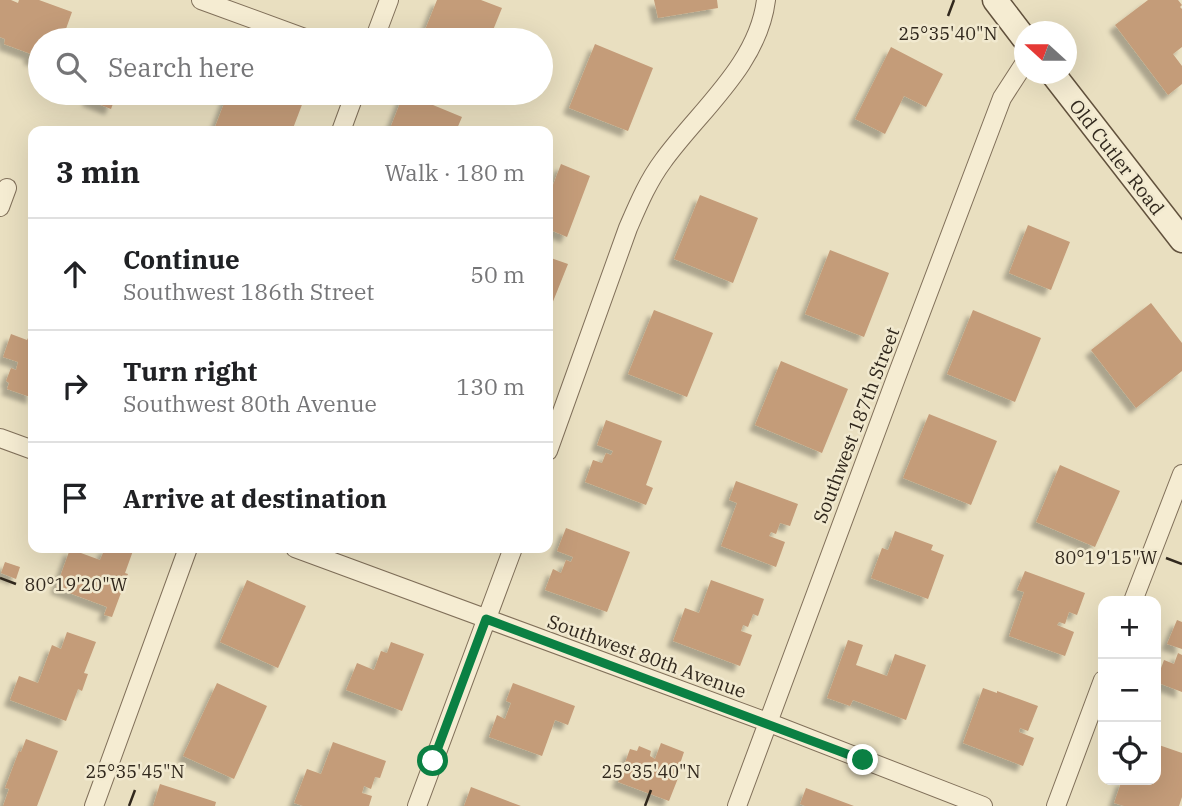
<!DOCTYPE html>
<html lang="en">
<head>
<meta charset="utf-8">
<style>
	body { margin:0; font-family:"IBM Plex Serif",serif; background:#f2f2f2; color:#202124 }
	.controls { position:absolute; right:21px; bottom:21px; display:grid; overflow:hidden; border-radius:14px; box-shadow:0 7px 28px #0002 }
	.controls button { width:63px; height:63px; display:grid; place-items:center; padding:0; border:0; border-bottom:2px solid #e0e0e0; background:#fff; color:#202124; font:35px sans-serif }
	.compass { position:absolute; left:1014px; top:21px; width:63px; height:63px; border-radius:50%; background:#fff; box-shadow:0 7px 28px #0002; rotate:291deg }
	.stop { position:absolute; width:21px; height:21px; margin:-16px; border:5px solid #0b8043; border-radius:50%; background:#fff }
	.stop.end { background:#0b8043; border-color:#fff; box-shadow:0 2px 7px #0008 }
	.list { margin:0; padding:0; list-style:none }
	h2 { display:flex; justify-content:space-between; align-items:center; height:91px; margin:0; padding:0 28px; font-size:30px }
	h2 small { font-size:23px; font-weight:400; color:#757577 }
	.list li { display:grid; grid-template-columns:46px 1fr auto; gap:21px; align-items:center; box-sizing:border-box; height:112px; padding:0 28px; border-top:2px solid #e0e0e0 }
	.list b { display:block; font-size:26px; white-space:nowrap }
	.list p { margin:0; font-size:23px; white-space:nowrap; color:#757577 }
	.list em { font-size:23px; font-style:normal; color:#757577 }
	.icon { flex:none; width:38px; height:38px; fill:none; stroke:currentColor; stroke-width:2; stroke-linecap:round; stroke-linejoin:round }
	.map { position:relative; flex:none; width:1182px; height:806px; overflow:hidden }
	.search { position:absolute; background:#fff; box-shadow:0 7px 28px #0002; left:28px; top:28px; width:525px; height:77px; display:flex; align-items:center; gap:18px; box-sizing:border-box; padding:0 24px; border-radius:38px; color:#757577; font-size:26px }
	.panel { position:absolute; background:#fff; box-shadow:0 7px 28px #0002; left:28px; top:126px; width:525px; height:427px; border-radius:14px }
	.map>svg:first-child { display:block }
</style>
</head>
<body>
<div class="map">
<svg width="1182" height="806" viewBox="0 0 1182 806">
	<defs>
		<filter id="shadow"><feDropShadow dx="-6" dy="6" stdDeviation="2" flood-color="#0004"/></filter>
	</defs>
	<rect width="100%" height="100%" fill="#e9dfc0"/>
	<path fill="#c49c79" filter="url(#shadow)" d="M0,0H11L18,3L19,0H39L72,12L62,40H40V62L29,58L31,54L4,44L5,39L0,37Z
		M437,0H481L502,8L489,40H421Z
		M654,0H717L718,8L658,18Z
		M1148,0H1178L1182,5L1180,7L1182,9V47L1173,54L1182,66V84L1168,95L1115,25Z
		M113,33L126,38L128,34L144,40H110Z
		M595,44L653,68L628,131L569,108Z
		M891,47L943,74L926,107L904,96L885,134L855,119Z
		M90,93H117L111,109L88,100Z
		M228,93H265L264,96L273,99L276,93H278L303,102L292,131H228L215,127Z
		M404,93L462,117L456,131H389Z
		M561,164L590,176L567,237L548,229V198Z
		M700,195L758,218L733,283L674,259Z
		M1028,225L1070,242L1051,290L1009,273Z
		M830,250L889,273L864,337L805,314Z
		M548,257L568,264L548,314Z
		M1151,303L1182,343V371L1136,408L1091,350Z
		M654,310L713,333L687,397L628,374Z
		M973,310L1041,338L1015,402L947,374Z
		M11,334L27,340L28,338L33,340V398L7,389L9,383L6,381L11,368L16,370L18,362L3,357Z
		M781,361L848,389L822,453L755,425Z
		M929,414L997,441L971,505L903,478Z
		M606,420L662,441L646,485L653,488L646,505L585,482L593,460L602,463L606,453L611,455L613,451L597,445Z
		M1060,465L1120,491L1095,547L1036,522Z
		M736,481L798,504L790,526L780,523L776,534L771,532L769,536L785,542L776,567L721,546L737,503L729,500Z
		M566,528L630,552L607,612L545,590L553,569L561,573L566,560L571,562L573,557L557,551Z
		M895,531L933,545L931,550L944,555L928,599L871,578L882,548L888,550Z
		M105,548H134L125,573L128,574L112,617L104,615L107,607L56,588L70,549L100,560Z
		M5,562L20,567L16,579L1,573Z
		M1025,571L1085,593L1077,615L1069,612L1065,624L1059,622L1057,625L1074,632L1065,656L1009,636L1024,592L1017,590Z
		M247,580L306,606L278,668L220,642Z
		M711,580L764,599L758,616L753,614L748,627L743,625L741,631L752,635L740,666L673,641L685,608L699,613Z
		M1177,620L1182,622V649L1167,644Z
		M67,632L96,642L84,673L88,674L82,691L78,689L66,721L10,700L19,676L38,683L52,645L61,649Z
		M848,640L863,645L856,665L887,676L895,654L926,665L906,720L853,700L850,706L827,698Z
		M391,642L424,654L402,711L346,690L357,663L374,670L381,651L387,653Z
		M1178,653L1182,655V692L1156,682L1164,660L1174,664Z
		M217,683L267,706L234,779L183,756Z
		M513,683L575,706L568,725L555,720L542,756L489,737L497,715L505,719L511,703L506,701Z
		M983,688L997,693V691L1038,706L1028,731L1020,728L1019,732L1034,738L1023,766L963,743Z
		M26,739L58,751L37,806H3L9,789L5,788L19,751L21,752Z
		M333,742L386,761L380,778L375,777L371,789L364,786L362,793L372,796L369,806H303L294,803L307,769L321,774Z
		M661,743L684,752L679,767L682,768L669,801L618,782L630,749L637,751L639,746L651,751L650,756L655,759Z
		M1156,744L1182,753V797L1179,806H1124L1114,803L1122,780H1156Z
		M160,784L216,802L215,806H153Z
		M471,787L521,806H464Z
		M806,788L854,806H805L800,804Z"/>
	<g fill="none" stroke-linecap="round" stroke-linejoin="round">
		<g stroke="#81705a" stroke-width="20">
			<path id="street" d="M201,0L310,40
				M374,40L389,0
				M341,131L355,93
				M0,207L7,188
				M0,438L33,450
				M548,451L628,228C638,205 648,181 663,161C699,111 758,65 766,0
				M295,548L767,722L983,806
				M1133,601L1182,474
				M94,806L188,548
				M417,806L513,548
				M737,806L896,378L1002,98L1024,64
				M1056,806L1103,680"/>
		</g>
		<g stroke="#62523d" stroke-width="27">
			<path id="secondary" d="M995,0L1024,38
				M1053,74L1182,240"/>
		</g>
		<use href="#street" stroke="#f5ecd2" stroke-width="18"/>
		<use href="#secondary" stroke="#f5ecd2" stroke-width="24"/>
	</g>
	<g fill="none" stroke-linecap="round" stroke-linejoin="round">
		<path stroke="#0b8043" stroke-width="9" d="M433,761L486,619L863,760"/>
	</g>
	<path fill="none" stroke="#31281d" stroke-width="2.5" d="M948,16L954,0M1166,558L1182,564M0,578L16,584M129,806L135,790M645,806L651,790"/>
	<g text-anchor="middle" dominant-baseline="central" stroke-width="5" stroke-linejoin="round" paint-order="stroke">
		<g font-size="19" fill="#31281d" stroke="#f1e9cf">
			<text transform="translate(1117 157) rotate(52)">Old Cutler Road</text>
			<text transform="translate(856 425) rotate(-69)">Southwest 187th Street</text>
			<text transform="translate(647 656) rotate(20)">Southwest 80th Avenue</text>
		</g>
	</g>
	<g font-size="18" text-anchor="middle" fill="#31281d" stroke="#f1e9cf" stroke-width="5" stroke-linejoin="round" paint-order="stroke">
		<text x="948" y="40">25°35'40"N</text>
		<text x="1106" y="564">80°19'15"W</text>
		<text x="76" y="591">80°19'20"W</text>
		<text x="135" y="778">25°35'45"N</text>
		<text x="651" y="778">25°35'40"N</text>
	</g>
</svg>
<div class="controls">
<button>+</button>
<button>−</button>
<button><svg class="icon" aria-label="locate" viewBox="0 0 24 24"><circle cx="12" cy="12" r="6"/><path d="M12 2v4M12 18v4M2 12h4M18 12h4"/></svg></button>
</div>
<svg class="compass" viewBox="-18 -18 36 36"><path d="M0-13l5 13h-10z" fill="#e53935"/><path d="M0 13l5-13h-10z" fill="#757577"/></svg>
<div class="stop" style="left:433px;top:761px"></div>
<div class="stop end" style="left:863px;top:760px"></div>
<div class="search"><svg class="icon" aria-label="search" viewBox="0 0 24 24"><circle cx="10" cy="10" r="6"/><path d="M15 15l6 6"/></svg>Search here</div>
<section class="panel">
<h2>3 min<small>Walk · 180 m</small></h2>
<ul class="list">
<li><svg class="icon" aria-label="ahead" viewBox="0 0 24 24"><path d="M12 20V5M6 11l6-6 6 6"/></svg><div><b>Continue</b><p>Southwest 186th Street</p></div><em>50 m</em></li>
<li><svg class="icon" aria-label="right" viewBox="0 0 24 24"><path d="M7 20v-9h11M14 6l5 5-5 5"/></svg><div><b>Turn right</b><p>Southwest 80th Avenue</p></div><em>130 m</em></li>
<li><svg class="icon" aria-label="arrive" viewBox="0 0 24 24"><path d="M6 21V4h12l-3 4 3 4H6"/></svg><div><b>Arrive at destination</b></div></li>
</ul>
</section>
</div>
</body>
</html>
